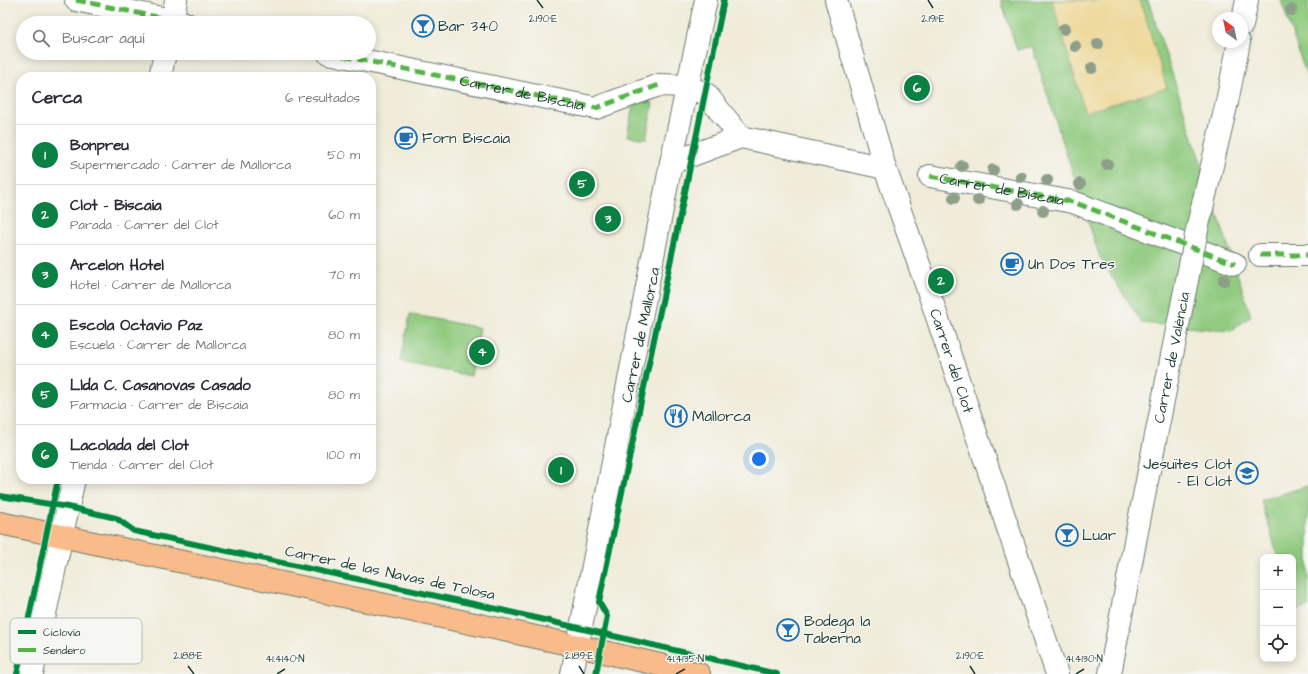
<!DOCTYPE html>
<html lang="es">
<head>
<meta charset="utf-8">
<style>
	body { margin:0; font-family:"Architects Daughter",sans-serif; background:#f2f2f3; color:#2b2b33 }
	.controls { position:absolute; right:12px; bottom:12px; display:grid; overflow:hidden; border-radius:8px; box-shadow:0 2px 10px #0003 }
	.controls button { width:36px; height:36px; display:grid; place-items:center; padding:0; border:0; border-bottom:1px solid #e1e1e2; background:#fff; color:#2b2b33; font:20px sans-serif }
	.compass { position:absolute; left:1212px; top:12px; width:36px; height:36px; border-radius:50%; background:#fff; box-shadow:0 2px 10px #0003; rotate:327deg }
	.you { position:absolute; left:759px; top:459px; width:14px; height:14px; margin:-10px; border:3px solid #fff; border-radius:50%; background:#1a73e8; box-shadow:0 0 0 6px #1a73e833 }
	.badge { display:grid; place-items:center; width:26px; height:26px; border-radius:50%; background:#0b8043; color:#fff; font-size:13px; font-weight:700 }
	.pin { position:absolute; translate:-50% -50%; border:2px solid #fff; box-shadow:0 1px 4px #0006 }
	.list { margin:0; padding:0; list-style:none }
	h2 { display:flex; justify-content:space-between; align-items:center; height:52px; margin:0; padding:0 16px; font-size:17px }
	h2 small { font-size:13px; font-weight:400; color:#7c7c81 }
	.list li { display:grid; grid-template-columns:26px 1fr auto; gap:12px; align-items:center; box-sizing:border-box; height:60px; padding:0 16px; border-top:1px solid #e1e1e2 }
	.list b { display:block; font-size:15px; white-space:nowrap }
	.list p { margin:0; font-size:13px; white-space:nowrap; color:#7c7c81 }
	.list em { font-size:13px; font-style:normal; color:#7c7c81 }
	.icon { flex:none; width:22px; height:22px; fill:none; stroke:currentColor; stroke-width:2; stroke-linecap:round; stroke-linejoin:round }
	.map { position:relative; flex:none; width:1308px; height:674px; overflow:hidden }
	.search { position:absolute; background:#fff; box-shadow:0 2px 10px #0003; left:16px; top:16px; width:360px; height:44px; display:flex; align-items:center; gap:10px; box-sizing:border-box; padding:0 14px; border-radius:22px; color:#7c7c81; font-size:15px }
	.panel { position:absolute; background:#fff; box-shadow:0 2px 10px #0003; left:16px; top:72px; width:360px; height:412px; border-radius:16px }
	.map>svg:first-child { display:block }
</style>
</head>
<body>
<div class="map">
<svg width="1308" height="674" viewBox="0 0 1308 674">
	<rect width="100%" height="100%" fill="#f6f6f2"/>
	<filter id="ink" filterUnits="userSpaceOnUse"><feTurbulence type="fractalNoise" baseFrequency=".025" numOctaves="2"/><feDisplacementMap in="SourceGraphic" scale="8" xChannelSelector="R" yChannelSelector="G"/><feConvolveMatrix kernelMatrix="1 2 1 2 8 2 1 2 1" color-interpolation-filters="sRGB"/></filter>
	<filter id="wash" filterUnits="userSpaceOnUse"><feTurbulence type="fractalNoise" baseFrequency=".012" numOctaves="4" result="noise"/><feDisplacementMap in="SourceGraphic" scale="16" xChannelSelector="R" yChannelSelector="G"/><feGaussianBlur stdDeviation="0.9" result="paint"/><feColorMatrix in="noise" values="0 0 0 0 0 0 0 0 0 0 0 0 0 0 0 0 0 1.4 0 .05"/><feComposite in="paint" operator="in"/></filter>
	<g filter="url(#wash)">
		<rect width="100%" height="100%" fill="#f0ecd9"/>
		<path fill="#91cb80" stroke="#58845a" d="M1001,0H1148L1251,316L1231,331L1142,323L1100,258L1032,46L1017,50Z
			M1281,0H1308V80Z
			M634,100L653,103L646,139L627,136Z
			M410,314L480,328L471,376L401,362Z
			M1308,486V607L1294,611L1293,557H1278L1261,500Z"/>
		<path fill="#eeda9e" stroke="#868c69" d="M1052,0H1140L1167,88L1085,112Z"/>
	</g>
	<g filter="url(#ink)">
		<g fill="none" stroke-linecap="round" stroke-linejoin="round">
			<g stroke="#687a6e" stroke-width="24">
				<g id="minor">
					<path d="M76,0L185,23"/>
					<path id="s1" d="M836,0L885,168L927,287L1057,674"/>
					<path d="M172,23L176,0"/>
					<path d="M1242,25L1247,0"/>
					<path d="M328,53L596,108L659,85L686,86L706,94L741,137"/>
					<path d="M160,77L165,53"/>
					<path d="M1227,102L1239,42"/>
					<path d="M671,163L741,137L885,168"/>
					<path id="s2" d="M930,176L1073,202L1235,264"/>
					<path d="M1260,255H1308"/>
					<path d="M32,674L74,479"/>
					<path d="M572,674L671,163L706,0"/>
					<path d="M1110,674L1137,531"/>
				</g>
			</g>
			<g stroke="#687a6e" stroke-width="24">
				<path id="major" d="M0,523L578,646L699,674"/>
			</g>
			<use href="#minor" stroke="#fff" stroke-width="22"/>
			<use href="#major" stroke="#fabb8b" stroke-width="22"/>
			<g stroke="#687a6e" stroke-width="24" stroke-linecap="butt">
				<g id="minor-bridge">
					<path id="s3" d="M1137,531L1198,225L1227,102"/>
				</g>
			</g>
			<use href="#minor-bridge" stroke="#fff" stroke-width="22"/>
			<g stroke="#55b346" stroke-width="5" stroke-dasharray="10 5" stroke-linecap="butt">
				<path d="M76,0L185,23"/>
				<path id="s4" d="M328,53L596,108L659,85"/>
				<path d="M930,176L1073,202L1235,264"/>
				<path d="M1260,255H1308"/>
			</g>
			<g stroke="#f6f6f2" stroke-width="8">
				<path id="cycleway" d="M0,496L68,507L116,518L134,531L497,609L777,674
					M17,674L58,479
					M596,674L607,616L599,602C641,401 684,201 724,0"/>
			</g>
			<use href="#cycleway" stroke="#00873e" stroke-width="6"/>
		</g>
		<g fill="#8d9f89">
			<circle cx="1291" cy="10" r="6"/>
			<circle cx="1064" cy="29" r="6"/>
			<circle cx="1098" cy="44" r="6"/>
			<circle cx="1075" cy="46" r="6"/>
			<circle cx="1092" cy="68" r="6"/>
			<circle cx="1107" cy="164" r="6"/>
			<circle cx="962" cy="166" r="6"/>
			<circle cx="993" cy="170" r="6"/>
			<circle cx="1021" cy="177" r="6"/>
			<circle cx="1047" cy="180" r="6"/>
			<circle cx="1080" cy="184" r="6"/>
			<circle cx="954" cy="198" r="6"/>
			<circle cx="978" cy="200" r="6"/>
			<circle cx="1018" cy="204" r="6"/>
			<circle cx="1043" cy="211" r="6"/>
			<circle cx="1224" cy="280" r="6"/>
		</g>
	</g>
	<path fill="none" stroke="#1f3d34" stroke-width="1.5" d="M537,0L543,8M928,0L933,8M188,666L194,674M579,666L584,674M970,666L975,674M277,674L285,669M676,674L685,669M1076,674L1084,669"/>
	<defs>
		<g id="bar-ring" transform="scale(1.15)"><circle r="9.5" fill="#f6f6f2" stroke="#1f6fb2" stroke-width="1.5"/><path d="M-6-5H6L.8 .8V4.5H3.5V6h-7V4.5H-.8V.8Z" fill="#1f6fb2"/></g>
		<g id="cafe-ring" transform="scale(1.15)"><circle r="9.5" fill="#f6f6f2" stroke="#1f6fb2" stroke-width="1.5"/><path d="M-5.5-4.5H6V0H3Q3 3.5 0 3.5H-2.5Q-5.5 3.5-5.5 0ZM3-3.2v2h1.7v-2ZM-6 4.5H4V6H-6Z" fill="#1f6fb2"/></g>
		<g id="restaurant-ring" transform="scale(1.15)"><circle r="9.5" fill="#f6f6f2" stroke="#1f6fb2" stroke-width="1.5"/><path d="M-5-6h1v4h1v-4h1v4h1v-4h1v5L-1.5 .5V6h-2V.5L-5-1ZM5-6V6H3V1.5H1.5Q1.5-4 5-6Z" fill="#1f6fb2"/></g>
		<g id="school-ring" transform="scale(1.15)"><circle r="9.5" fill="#f6f6f2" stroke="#1f6fb2" stroke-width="1.5"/><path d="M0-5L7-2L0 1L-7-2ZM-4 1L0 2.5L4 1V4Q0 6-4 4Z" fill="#1f6fb2"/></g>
	</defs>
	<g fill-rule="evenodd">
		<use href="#bar-ring" x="423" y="26"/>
		<use href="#cafe-ring" x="406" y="138"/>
		<use href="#cafe-ring" x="1012" y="264"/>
		<use href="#restaurant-ring" x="676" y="416"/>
		<use href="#school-ring" x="1247" y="473"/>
		<use href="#bar-ring" x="1067" y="535"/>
		<use href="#bar-ring" x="788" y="630"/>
	</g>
	<g text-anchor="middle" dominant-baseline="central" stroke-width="3" stroke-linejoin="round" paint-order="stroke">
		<g font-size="15" fill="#1f3d34" stroke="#f6f6f2" text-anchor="start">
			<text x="438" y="26">Bar 340</text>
			<text x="422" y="138">Forn Biscaia</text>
			<text x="1028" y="264">Un Dos Tres</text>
			<text x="692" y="416">Mallorca</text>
			<text x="1232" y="464" text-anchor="end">Jesuïtes Clot<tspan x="1232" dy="17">- El Clot</tspan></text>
			<text x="1082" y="535">Luar</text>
			<text x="804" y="621">Bodega la<tspan x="804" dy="17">Taberna</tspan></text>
		</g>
		<g font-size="15" fill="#1f3d34" stroke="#f6f6f2">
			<text stroke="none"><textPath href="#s4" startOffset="198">Carrer de Biscaia</textPath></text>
			<text stroke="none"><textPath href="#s2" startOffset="73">Carrer de Biscaia</textPath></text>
			<text transform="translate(641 335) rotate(-78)">Carrer de Mallorca</text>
			<text stroke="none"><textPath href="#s3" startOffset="177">Carrer de València</textPath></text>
			<text stroke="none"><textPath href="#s1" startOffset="379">Carrer del Clot</textPath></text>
			<text transform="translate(390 573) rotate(12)">Carrer de las Navas de Tolosa</text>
		</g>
	</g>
	<rect x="10" y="618" width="132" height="46" rx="6" fill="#f6f6f2" stroke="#b6beb9" stroke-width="1"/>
	<rect x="18" y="630" width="18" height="4" fill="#00873e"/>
	<rect x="18" y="648" width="18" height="4" fill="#55b346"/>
	<g font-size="11" fill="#1f3d34">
		<text x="43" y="636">Ciclovía</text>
		<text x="43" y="654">Sendero</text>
	</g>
	<g font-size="10" text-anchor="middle" fill="#1f3d34" stroke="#f6f6f2" stroke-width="3" stroke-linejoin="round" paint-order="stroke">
		<text x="543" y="22">2.190°E</text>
		<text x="933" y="22">2.191°E</text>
		<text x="188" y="659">2.188°E</text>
		<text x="579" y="659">2.189°E</text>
		<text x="970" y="659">2.190°E</text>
		<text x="285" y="662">41.4140°N</text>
		<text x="685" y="662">41.4135°N</text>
		<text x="1084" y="662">41.4130°N</text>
	</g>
</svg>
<div class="controls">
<button>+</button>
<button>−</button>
<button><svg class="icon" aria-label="locate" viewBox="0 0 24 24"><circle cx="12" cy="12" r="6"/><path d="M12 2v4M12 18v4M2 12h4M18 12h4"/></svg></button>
</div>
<svg class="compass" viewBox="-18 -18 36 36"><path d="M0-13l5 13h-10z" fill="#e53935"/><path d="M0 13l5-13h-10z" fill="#7c7c81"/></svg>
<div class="you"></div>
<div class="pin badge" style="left:561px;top:470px">1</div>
<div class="pin badge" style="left:941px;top:281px">2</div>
<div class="pin badge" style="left:608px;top:219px">3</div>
<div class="pin badge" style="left:482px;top:352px">4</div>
<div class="pin badge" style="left:582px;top:184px">5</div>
<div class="pin badge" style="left:917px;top:88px">6</div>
<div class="search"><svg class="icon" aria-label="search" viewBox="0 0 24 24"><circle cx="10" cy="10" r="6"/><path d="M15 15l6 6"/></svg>Buscar aquí</div>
<section class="panel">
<h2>Cerca<small>6 resultados</small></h2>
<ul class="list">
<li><span class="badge">1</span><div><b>Bonpreu</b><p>Supermercado · Carrer de Mallorca</p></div><em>50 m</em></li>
<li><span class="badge">2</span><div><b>Clot - Biscaia</b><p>Parada · Carrer del Clot</p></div><em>60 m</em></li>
<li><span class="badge">3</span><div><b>Arcelon Hotel</b><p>Hotel · Carrer de Mallorca</p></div><em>70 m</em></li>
<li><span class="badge">4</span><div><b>Escola Octavio Paz</b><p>Escuela · Carrer de Mallorca</p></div><em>80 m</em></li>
<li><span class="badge">5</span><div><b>Llda C. Casanovas Casado</b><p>Farmacia · Carrer de Biscaia</p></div><em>80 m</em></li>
<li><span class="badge">6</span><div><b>Lacolada del Clot</b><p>Tienda · Carrer del Clot</p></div><em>100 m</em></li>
</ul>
</section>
</div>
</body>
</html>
